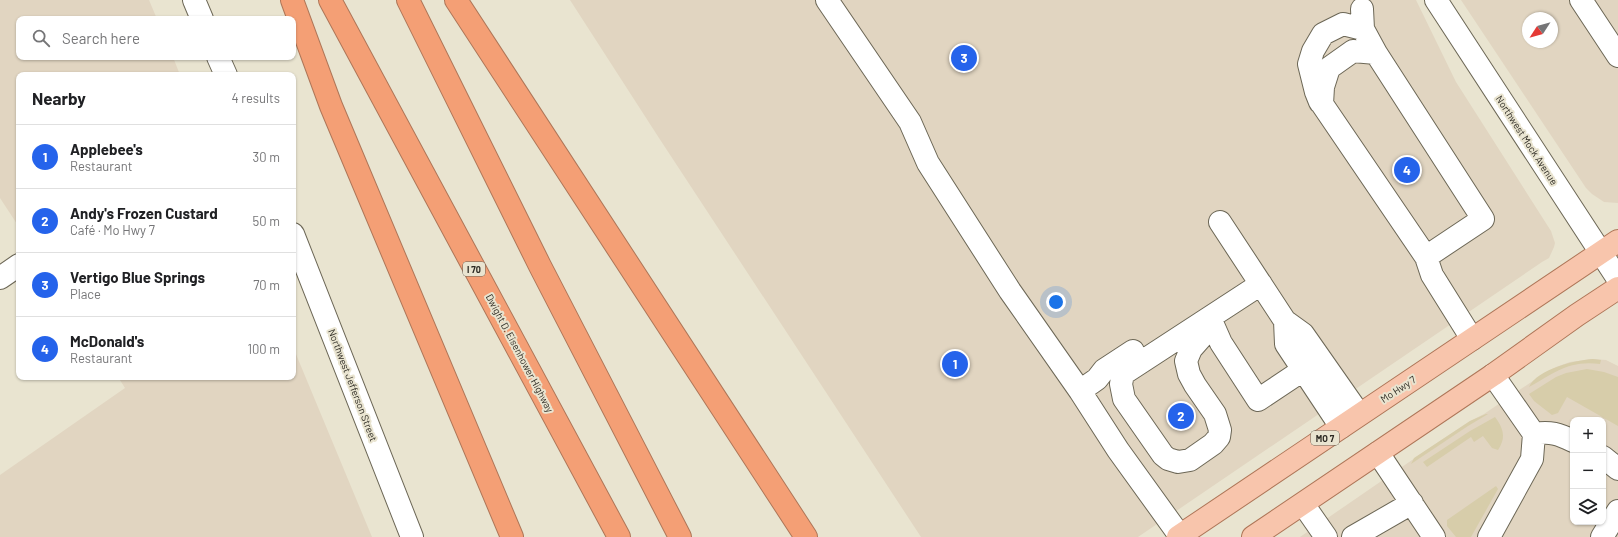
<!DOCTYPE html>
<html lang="en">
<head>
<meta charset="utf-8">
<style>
	body { margin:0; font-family:Barlow,sans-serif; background:#f6f6f6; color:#202124 }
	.controls { position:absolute; right:12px; bottom:12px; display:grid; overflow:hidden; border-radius:8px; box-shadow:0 1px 3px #0004 }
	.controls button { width:36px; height:36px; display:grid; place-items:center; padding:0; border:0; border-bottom:1px solid #e0e0e0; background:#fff; color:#202124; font:20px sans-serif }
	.compass { position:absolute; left:1522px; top:12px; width:36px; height:36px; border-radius:50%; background:#fff; box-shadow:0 1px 3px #0004; rotate:234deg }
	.you { position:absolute; left:1056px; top:302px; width:14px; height:14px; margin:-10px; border:3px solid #fff; border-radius:50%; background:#1a73e8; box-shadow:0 0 0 6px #1a73e833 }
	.badge { display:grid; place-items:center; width:26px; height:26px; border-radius:50%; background:#2563eb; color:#fff; font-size:13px; font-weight:700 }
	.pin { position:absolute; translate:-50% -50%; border:2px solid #fff; box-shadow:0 1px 4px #0006 }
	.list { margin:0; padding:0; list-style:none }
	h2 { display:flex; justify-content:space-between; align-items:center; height:52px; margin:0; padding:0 16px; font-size:17px }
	h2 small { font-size:13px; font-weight:400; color:#757577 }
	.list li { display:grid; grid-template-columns:26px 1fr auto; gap:12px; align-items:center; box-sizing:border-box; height:64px; padding:0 16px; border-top:1px solid #e0e0e0 }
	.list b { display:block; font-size:15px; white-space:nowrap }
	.list p { margin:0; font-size:13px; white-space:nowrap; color:#757577 }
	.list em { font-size:13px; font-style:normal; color:#757577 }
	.icon { flex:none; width:22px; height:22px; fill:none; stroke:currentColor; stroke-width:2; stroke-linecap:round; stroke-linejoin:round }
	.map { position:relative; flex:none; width:1618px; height:537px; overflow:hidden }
	.search { position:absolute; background:#fff; box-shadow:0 1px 3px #0004; left:16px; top:16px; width:280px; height:44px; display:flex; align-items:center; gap:10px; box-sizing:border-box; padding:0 14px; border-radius:8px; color:#757577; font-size:15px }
	.panel { position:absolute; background:#fff; box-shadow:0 1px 3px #0004; left:16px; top:72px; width:280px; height:308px; border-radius:8px }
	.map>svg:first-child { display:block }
</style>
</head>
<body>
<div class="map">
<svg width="1618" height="537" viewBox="0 0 1618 537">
	<rect width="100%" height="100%" fill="#e9e4d0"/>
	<path fill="#e1d5c1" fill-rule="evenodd" d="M0,0H149L157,19H19V57H173L180,75H19V227L0,198Z
		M570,0H1416L1456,82L1551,231L1555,243L1554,247L1549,258L1542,262L1138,537H921L659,138Z
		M1461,0H1618V203L1604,202L1592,194L1586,188ZM1528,18H1552V42H1528Z
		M293,347L372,537H0V475L125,388L118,377H293Z
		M1593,359L1606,360L1618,366V537H1300L1431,447L1470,421L1484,414L1543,374L1556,367L1570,362ZM1573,420H1603V522H1573Z"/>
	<path fill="#d7cdaa" d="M1593,359L1601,360L1600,364C1568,360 1555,373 1529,387C1537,369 1576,360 1593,359Z
		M1587,369L1604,372L1618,377V426L1567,397L1558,413L1552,415L1534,401L1529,394L1556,377L1566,373Z
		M1486,414H1488L1468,426L1411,464L1414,458L1470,421Z
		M1495,417C1504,429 1506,438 1498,450L1492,448L1483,436L1474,442L1471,437L1427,467L1423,462L1470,431Z
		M1496,486L1498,489L1471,537H1456L1447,526V520Z"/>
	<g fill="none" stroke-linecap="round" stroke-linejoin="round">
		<g stroke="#6c6756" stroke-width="24">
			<path id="minor" d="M194,0L202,19
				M827,0L910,122L928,163L1010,291L1080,391L1118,450L1180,536
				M1436,0L1618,279
				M1581,0L1618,56
				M1362,9L1363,29
				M1353,51L1376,53L1483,219L1426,257L1322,104L1323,87L1329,68Z
				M218,57L226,75
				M1320,102L1316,92L1309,64L1313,51L1323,34L1343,24L1363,29L1376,53
				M1220,222L1285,321L1303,334L1359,414
				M293,234L412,537
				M1426,257L1432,275L1472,339
				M0,278L19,265
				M1210,318L1206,332L1191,349L1186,361L1189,374L1195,385L1215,414L1220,430L1219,437L1213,444L1190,460L1178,462L1168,459L1163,455L1124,399L1121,384L1123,374L1261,284
				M1210,318L1221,343L1258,400L1303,370
				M1285,321L1286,344L1341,427
				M1080,391L1097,379L1104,370L1133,351
				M1534,434C1550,431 1559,434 1573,441
				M1378,453L1434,537
				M1603,457L1618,469
				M1303,504L1326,537
				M1353,537L1412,503
				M1489,537L1532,459L1534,434L1493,375
				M1602,537L1618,511"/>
		</g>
		<g stroke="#ae7658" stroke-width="24">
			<path id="major" d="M1178,537L1618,241
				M1253,537L1493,375L1577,315L1618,288"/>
		</g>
		<g stroke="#ae7658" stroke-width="24">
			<path id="highway" d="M292,0L331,106L512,537
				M330,0L619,537
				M408,0L540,266L680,537
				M456,0L806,537"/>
		</g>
		<use href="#minor" stroke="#fff" stroke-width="22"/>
		<use href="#major" stroke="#f8c5ac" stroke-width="22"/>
		<use href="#highway" stroke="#f49f75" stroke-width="22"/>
	</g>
	<g text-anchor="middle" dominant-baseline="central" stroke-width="4" stroke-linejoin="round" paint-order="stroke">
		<g fill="#e9e4d0" stroke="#656257" stroke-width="1">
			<rect x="463" y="262" width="22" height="14" rx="3"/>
			<rect x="1311" y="431" width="28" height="14" rx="3"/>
		</g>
		<g font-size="9" font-weight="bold" fill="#2d2a23">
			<text x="474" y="269">I 70</text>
			<text x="1325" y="438">MO 7</text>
		</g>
		<g font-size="10" fill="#2d2a23" stroke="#e9e4d0">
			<text transform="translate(1527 140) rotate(57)">Northwest Mock Avenue</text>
			<text transform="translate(520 353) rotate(62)">Dwight D. Eisenhower Highway</text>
			<text transform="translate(353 385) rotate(69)">Northwest Jefferson Street</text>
			<text transform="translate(1398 389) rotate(-33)">Mo Hwy 7</text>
		</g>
	</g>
</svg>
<div class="controls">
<button>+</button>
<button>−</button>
<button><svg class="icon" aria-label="layers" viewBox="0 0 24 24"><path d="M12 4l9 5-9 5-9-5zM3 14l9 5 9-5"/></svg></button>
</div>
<svg class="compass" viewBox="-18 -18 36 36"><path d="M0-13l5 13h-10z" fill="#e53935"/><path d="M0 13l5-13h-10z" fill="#757577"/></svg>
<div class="you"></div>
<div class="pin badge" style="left:955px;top:364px">1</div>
<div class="pin badge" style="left:1181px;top:416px">2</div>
<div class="pin badge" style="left:964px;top:58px">3</div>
<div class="pin badge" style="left:1407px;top:170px">4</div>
<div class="search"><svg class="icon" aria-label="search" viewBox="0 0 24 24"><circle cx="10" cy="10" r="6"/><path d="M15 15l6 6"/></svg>Search here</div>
<section class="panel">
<h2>Nearby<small>4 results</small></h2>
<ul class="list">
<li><span class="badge">1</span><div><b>Applebee's</b><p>Restaurant</p></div><em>30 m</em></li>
<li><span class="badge">2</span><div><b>Andy's Frozen Custard</b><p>Café · Mo Hwy 7</p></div><em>50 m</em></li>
<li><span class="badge">3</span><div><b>Vertigo Blue Springs</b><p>Place</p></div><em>70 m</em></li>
<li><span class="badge">4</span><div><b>McDonald's</b><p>Restaurant</p></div><em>100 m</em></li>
</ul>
</section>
</div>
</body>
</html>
